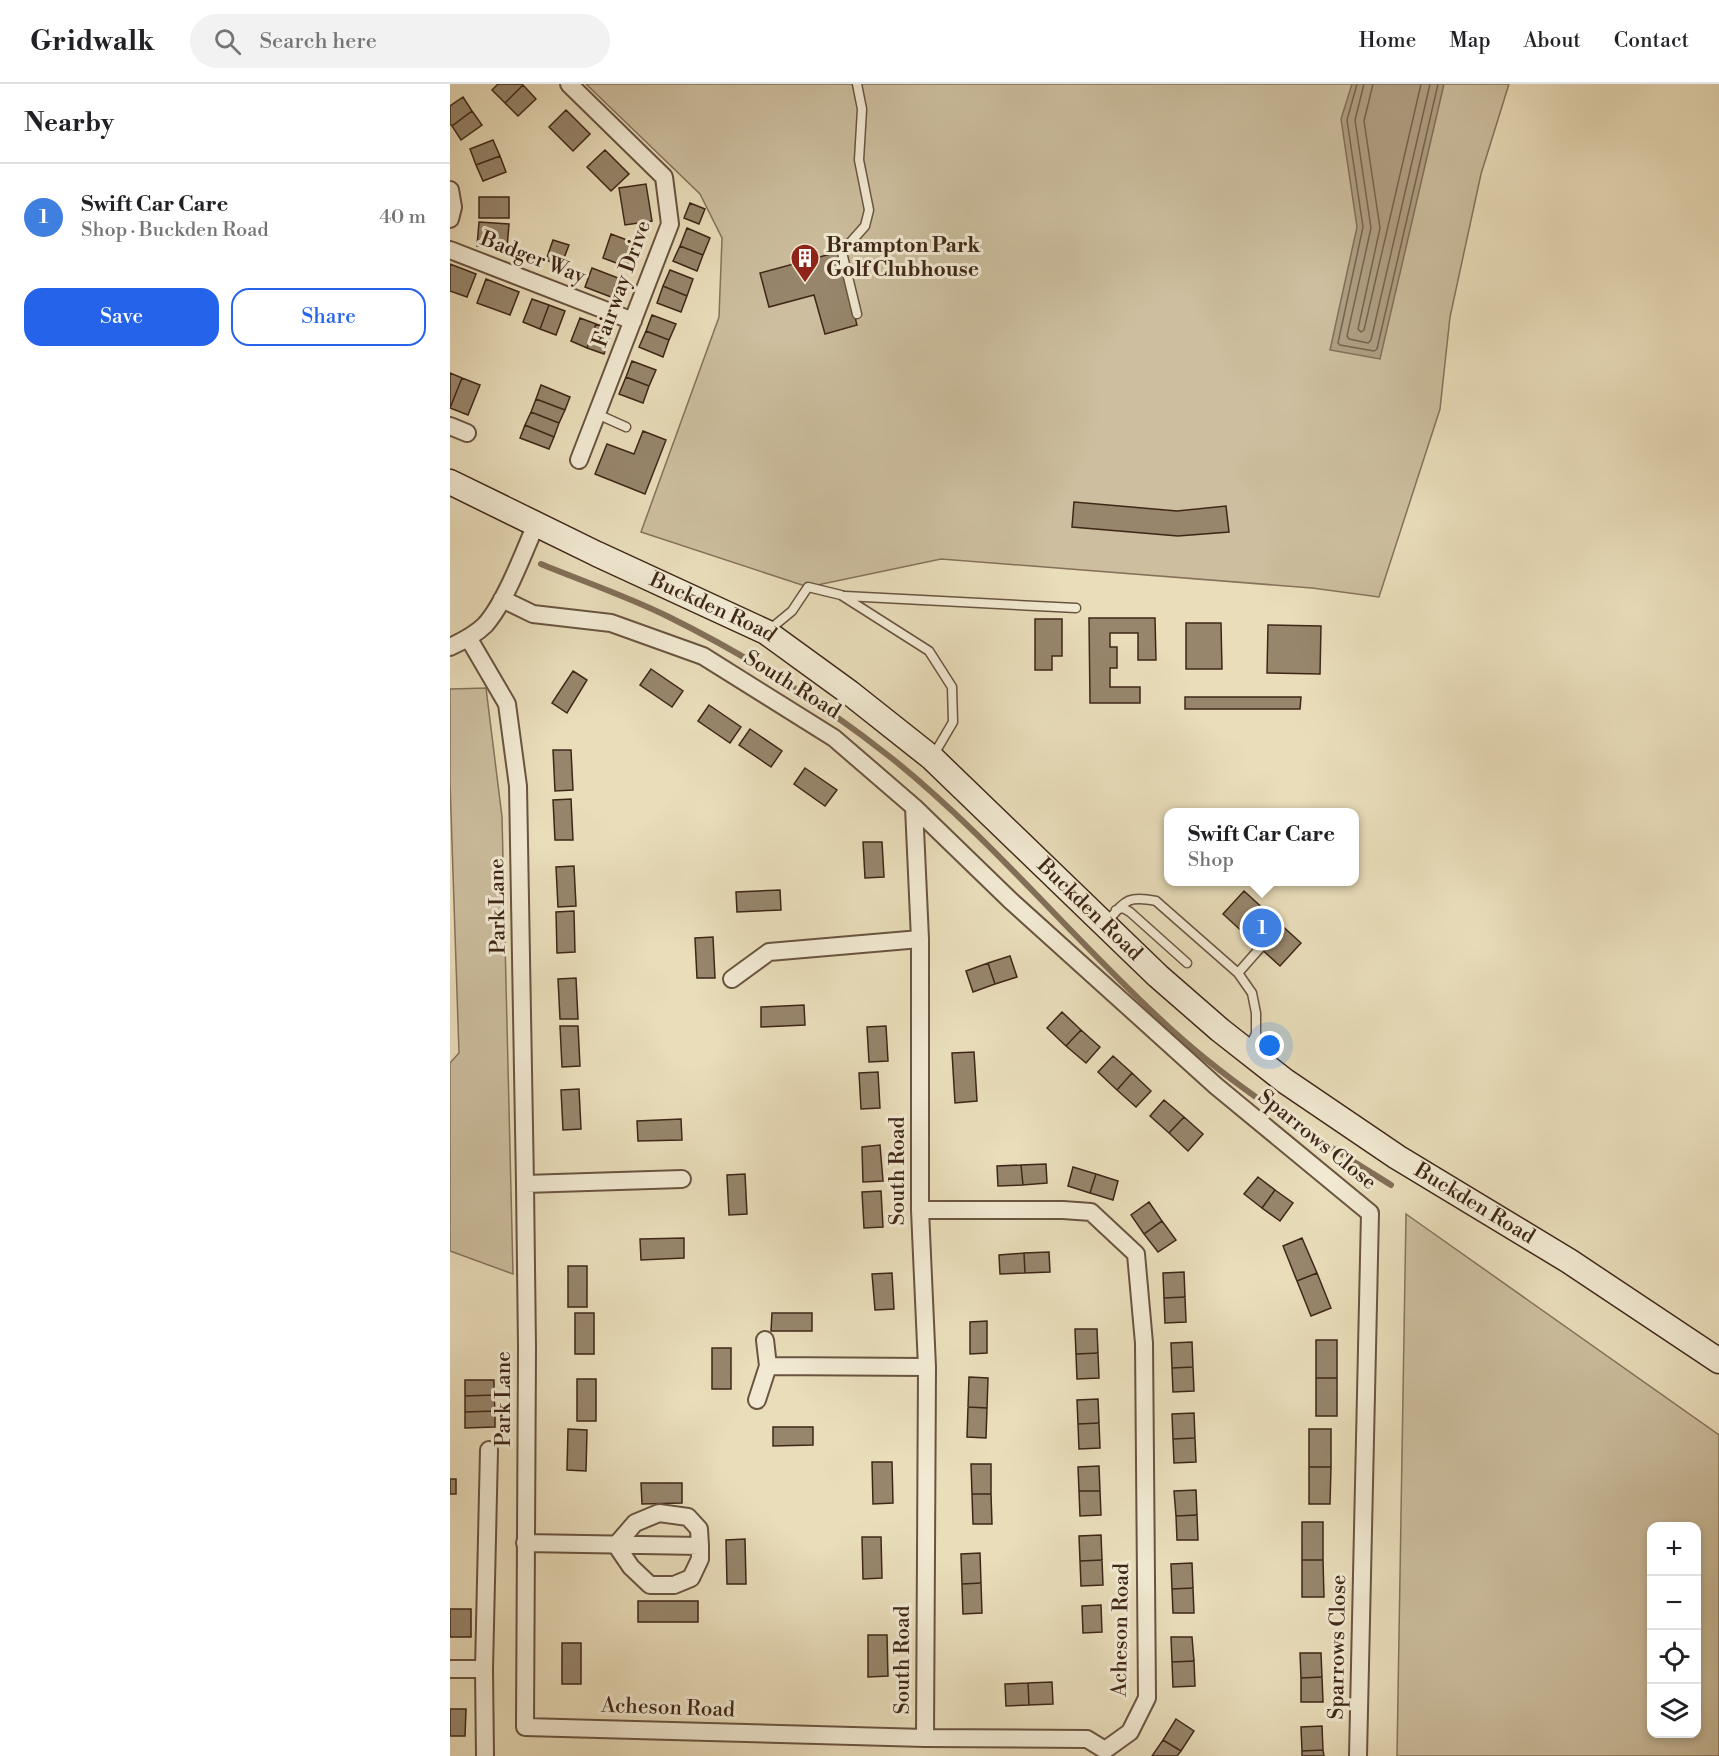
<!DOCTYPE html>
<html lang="en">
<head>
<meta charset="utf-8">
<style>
	body { margin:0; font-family:"Libre Bodoni",serif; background:#f2f2f2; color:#202124 }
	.controls { position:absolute; right:18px; bottom:18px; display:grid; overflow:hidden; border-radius:12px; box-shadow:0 3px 9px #0003 }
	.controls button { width:54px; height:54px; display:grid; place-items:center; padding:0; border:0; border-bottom:2px solid #e0e0e0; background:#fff; color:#202124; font:30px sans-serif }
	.you { position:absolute; left:820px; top:962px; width:21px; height:21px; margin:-15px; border:4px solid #fff; border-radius:50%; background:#1a73e8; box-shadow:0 0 0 9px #1a73e833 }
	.badge { display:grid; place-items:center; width:39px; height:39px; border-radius:50%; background:#2563eb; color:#fff; font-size:20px; font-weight:700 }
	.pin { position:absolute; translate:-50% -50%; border:3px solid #fff; box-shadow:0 2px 6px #0006 }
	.popup { position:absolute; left:714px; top:724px; width:195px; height:78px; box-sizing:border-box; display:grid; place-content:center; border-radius:12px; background:#fff; filter:drop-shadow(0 2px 4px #0005); font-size:20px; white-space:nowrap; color:#757577 }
	.popup b { font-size:22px; color:#202124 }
	.popup::after { content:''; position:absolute; left:50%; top:100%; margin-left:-12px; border:12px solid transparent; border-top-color:#fff }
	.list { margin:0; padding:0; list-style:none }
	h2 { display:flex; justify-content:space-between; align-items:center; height:78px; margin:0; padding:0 24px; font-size:26px }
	h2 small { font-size:20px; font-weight:400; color:#757577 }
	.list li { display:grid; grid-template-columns:39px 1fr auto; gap:18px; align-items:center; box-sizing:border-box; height:108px; padding:0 24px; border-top:2px solid #e0e0e0 }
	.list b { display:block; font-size:22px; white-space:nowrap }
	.list p { margin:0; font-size:20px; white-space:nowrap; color:#757577 }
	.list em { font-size:20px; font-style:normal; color:#757577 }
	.actions { display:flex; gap:12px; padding:18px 24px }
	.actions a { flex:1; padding:14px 0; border:2px solid #2563eb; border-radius:18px; text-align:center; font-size:21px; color:#2563eb }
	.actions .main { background:#2563eb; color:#fff }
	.icon { flex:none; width:33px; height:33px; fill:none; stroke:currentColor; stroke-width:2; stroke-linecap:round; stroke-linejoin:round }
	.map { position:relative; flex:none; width:1269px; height:1672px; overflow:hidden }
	header { display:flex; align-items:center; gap:36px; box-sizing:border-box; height:84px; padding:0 30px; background:#fff; border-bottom:2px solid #e0e0e0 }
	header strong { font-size:28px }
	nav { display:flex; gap:33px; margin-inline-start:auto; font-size:21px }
	.search { width:420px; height:54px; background:#f2f2f2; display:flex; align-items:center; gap:15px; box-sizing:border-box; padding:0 21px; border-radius:33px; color:#757577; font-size:22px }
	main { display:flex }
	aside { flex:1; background:#fff }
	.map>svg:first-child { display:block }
</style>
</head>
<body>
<header>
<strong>Gridwalk</strong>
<div class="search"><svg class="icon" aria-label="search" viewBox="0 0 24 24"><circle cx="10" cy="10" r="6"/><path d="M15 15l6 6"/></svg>Search here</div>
<nav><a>Home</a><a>Map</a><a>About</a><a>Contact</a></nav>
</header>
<main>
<aside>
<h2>Nearby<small></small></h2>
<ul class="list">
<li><span class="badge" style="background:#3f7fe0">1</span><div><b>Swift Car Care</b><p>Shop · Buckden Road</p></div><em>40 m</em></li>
</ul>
<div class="actions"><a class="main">Save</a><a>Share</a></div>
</aside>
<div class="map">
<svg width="1269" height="1672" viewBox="0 0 1269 1672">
	<rect width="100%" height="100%" fill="#e9ddba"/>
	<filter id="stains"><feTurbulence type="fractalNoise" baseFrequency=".00333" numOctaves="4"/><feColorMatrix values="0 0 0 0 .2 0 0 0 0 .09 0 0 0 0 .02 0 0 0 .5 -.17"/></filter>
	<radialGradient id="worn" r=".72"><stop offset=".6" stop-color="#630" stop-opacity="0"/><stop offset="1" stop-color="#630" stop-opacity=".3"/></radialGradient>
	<path fill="#ccbe9e" stroke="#86725b" stroke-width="1.5" fill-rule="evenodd" d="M136,0H1059L1031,90L1000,233L990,325L929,513L862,504L491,475L358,503L191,448L269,233L272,154L250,110Z
		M36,604L52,733L63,1190L0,1167V979L9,969L0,699V605Z
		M956,1130L1269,1351V1672H947ZM1202,1442H1246V1650H1202Z"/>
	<path fill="#af9f83" stroke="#826f58" stroke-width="1.5" d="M902,0H994L930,275L880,266L907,143L891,35Z"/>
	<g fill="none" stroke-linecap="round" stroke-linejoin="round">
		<path stroke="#77634e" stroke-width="1.5" d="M907,0L897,36L913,143L888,259L890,261L924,267L927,265L988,0
			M914,0L905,36L921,144L897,252L899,255L918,259L921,256L980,0
			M923,0L914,37L930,144L908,245L911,248L914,246L971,0"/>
		<path stroke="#826f58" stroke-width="6" d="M91,480C132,497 179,513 219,533C296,571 376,622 444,676C545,758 627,860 723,947C789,1007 866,1054 941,1101"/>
	</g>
	<path fill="#97866c" stroke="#3f2718" stroke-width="1.5" d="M48,0H72L73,1L55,19L42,6Z
		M73,1L86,15L68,32L55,19Z
		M13,13L22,27L2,42L0,40V22Z
		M116,26L140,50L123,67L99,43Z
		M22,27L32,41L11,56L2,42Z
		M43,56L50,72L26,81L20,65Z
		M155,66L179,90L161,107L137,83Z
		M50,72L56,88L33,97L26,81Z
		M196,100L202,137L175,141L169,104Z
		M29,113H59V134H29Z
		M240,119L255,125L249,140L234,134Z
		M29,138L59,140L57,164L27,162Z
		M237,144L260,154L253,171L230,162Z
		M161,150L185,159L177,183L153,174Z
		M103,156L119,161L111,182L96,176Z
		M230,162L253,171L247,187L223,177Z
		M388,168L407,241L375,250L364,211L319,223L310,189Z
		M0,180L26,190L17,213L0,207Z
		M142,184L168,194L161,213L135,203Z
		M220,186L243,195L237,212L213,202Z
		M36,195L69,208L60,231L27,219Z
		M213,202L237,212L231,228L207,219Z
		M82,215L99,221L90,245L73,238Z
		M99,221L115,227L106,251L90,245Z
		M202,231L226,240L219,256L196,247Z
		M130,234L146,240L137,264L121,257Z
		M146,240L162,246L154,270L137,264Z
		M196,247L219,256L213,273L189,263Z
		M182,277L206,286L199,302L176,293Z
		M0,289L12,294L0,324Z
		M176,293L199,302L193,319L169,310Z
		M12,294L30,301L18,331L0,324Z
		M91,301L120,313L115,326L86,315Z
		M86,315L115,326L109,339L81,328Z
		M81,328L109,339L104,353L75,341Z
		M75,341L104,353L99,365L70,354Z
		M193,347L216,356L195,410L145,390L157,360L184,370Z
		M624,418L727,427L776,422L779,448L728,452L622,443Z
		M639,534H705L706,576H688V549H660V563H667V584H660V603H690V619H640Z
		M585,535H612V572H602V586H585Z
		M736,539H771L772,585H736Z
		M818,541L871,542L870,590L817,589Z
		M201,585L233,607L222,623L190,601Z
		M123,587L137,596L117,629L102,619Z
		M735,613H851L850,625H735Z
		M259,621L291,643L280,659L248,637Z
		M300,645L332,667L321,683L289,661Z
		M103,666H121L123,706L105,707Z
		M355,684L387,706L375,722L344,700Z
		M121,715L123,756H105L103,716Z
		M413,758H432L434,793L415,794Z
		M124,782L126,822L108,823L106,783Z
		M330,806L331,826L287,828L286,808Z
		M794,807L851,859L830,882L773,830Z
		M124,827L125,868L107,869L106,828Z
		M263,853L265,894H247L245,854Z
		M560,872L567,893L545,900L538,879Z
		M538,879L545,900L523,908L516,887Z
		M126,894L128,935H110L108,895Z
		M354,921L355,941L311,943V923Z
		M612,928L631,946L616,962L597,944Z
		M110,942H128L130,982L112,983Z
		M436,942L438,977L419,978L417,943Z
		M631,946L650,963L636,979L616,962Z
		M524,968L527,1017L505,1019L502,969Z
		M663,972L682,989L667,1006L648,988Z
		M428,988L430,1024L411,1025L409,989Z
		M682,989L701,1007L686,1023L667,1006Z
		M129,1005L131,1045L113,1046L111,1006Z
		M714,1016L734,1033L719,1049L700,1032Z
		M734,1033L753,1050L738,1067L719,1049Z
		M231,1035L232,1056L188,1057L187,1037Z
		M430,1061L433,1097L413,1098L412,1063Z
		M596,1080L597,1099L573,1101L571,1081Z
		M571,1081L573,1101L548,1102L547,1082Z
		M623,1083L646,1090L640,1109L618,1102Z
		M295,1090L297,1130L279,1131L277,1091Z
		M646,1090L668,1097L663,1116L640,1109Z
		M808,1093L825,1106L812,1124L794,1110Z
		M825,1106L843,1119L830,1137L812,1124Z
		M431,1107L433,1143L414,1144L412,1108Z
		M699,1118L712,1137L694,1150L681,1131Z
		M712,1137L726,1156L708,1168L694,1150Z
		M234,1154V1174L191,1176L190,1155Z
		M852,1154L867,1189L847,1197L833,1162Z
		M599,1168L600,1188L575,1189L574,1169Z
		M574,1169L575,1189L550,1190L549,1171Z
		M118,1182H137V1223H118Z
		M734,1188L735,1213L714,1214L713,1189Z
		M442,1189L444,1225L425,1226L422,1190Z
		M867,1189L881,1224L861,1232L847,1197Z
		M735,1213L736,1238L715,1239L714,1214Z
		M125,1229H144V1270H125Z
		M322,1229H362V1247H321Z
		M537,1237V1269L520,1270V1238Z
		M625,1245H647L648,1269L626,1270Z
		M866,1256H887V1294H866Z
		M742,1258L743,1283L722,1284L721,1259Z
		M262,1264H281V1305H262Z
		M648,1269L649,1294L627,1295L626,1270Z
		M743,1283L744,1307L723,1308L722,1284Z
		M519,1293L538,1294L537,1324L518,1323Z
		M866,1294H887V1332H866Z
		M127,1295H146V1337H127Z
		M15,1296H44V1311L15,1312Z
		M44,1311L45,1327L15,1328V1312Z
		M648,1315L649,1339L628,1340L627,1316Z
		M518,1323L537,1324L536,1354L517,1353Z
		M45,1327V1343L15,1344V1328Z
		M744,1329L745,1354L723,1355L722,1330Z
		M649,1339L650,1364L629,1365L628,1340Z
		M323,1343H363V1361L323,1362Z
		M118,1345L137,1346L136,1387L117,1386Z
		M859,1345H881V1383H859Z
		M745,1354L746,1378L724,1379L723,1355Z
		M422,1378H442L443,1419L423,1420Z
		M521,1380H541V1410H522Z
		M649,1382L650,1407H629L628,1383Z
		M859,1383H881L880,1420H859Z
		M0,1395H6V1410H0Z
		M191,1399H232V1419L192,1420Z
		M746,1406L747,1431L726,1432L724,1407Z
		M629,1407H650L651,1431L630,1432Z
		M522,1410H541L542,1440H523Z
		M747,1431L748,1456H727L726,1432Z
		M852,1438H873V1476H852Z
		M651,1451L652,1476L630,1477L629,1452Z
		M412,1453H431L432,1494L413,1495Z
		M295,1455L296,1500H277L276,1456Z
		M530,1469L531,1499L512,1500L511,1470Z
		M652,1476L653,1501L631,1502L630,1477Z
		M852,1476H873L874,1513H852Z
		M742,1479L743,1504L722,1505L721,1480Z
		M531,1499L532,1529L513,1530L512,1500Z
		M743,1504L744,1529H723L722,1505Z
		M188,1517H248V1538H188Z
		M651,1521L652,1548L633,1549L632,1522Z
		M0,1525H21V1553H0Z
		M418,1551H437L438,1592L418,1593Z
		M721,1553H742L744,1577L722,1578Z
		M112,1559H131V1600H112Z
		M850,1569H871L872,1593L851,1594Z
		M744,1577L745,1602L723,1603L722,1578Z
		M872,1593L873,1618H851V1594Z
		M602,1598L603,1620L579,1621L578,1599Z
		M578,1599L579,1621L556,1622L555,1600Z
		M0,1625H16L15,1652H0Z
		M726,1635L744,1647L731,1667L713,1656Z
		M872,1642L873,1666L852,1667L851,1643Z
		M713,1656L731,1667L727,1672H702Z
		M873,1666L874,1672H852V1667Z"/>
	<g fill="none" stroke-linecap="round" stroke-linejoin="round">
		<g stroke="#6a5440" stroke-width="11">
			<path id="service" d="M407,230L392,168L415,142L419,126L409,76L412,25L407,0
				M147,330L176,343
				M395,512L626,524
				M319,546L342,527L358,503L391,511L479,567L502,603L503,638L483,672
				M666,826L673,824L680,828L737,879
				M657,838C675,817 677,811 706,817L788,889L802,909L806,929V950L798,965
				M788,889L810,864"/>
		</g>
		<g stroke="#6a5440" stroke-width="20">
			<path id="minor" d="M119,0L214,93L220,140L129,376
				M0,106L3,123L0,135
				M0,166L183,237
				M0,342L17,349
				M52,515L83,530L161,539L253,572L384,654L464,723L470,855V1126L477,1283L475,1654
				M19,555L57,620L68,702L75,1100L77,1264L75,1643L475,1654L637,1655L655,1666L680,1648L697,1614L694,1259L686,1170L641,1128L613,1126H470
				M0,563C13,557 25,551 35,541C55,519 74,468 86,440
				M464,723L560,816L766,1002L920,1129L908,1672
				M282,895L319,868L470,855
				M75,1100L232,1095
				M318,1282L477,1283
				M307,1316L318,1282L315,1256
				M209,1429L238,1433L249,1445L250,1462V1475L241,1494L224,1501H200L181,1483L166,1461L185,1439Z
				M75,1459L250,1462
				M0,1585H34
				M35,1672L34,1585L39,1366"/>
		</g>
		<g stroke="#3f2718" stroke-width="27">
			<g id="secondary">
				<path id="s1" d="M0,398L147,470L316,548L400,609L482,674L708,892L770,946L835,997L947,1073L1119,1177L1269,1277"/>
			</g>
		</g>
		<use href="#service" stroke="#f1e9d2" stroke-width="8"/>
		<use href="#minor" stroke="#f1e9d2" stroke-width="16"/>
		<use href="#secondary" stroke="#f1e9d2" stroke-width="24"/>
	</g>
	<defs>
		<g id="building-pin" transform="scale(1.5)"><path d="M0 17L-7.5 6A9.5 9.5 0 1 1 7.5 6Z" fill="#8f2418" stroke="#f1e9d2"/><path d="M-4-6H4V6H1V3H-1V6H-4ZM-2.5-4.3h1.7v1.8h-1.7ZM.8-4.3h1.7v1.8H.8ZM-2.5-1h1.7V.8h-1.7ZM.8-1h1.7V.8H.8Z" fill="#fff"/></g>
	</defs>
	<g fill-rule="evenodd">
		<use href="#building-pin" x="355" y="174"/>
	</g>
	<g text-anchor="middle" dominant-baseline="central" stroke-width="6" stroke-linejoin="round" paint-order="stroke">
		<g font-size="21" font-weight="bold" fill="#3f2718" stroke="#f1e9d2" text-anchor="start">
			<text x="376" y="162">Brampton Park<tspan x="376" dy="24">Golf Clubhouse</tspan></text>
		</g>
		<g font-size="21" fill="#3f2718" stroke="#f1e9d2">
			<text transform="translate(83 174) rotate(21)">Badger Way</text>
			<text transform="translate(172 200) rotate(-70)">Fairway Drive</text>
			<text stroke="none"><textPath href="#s1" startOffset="291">Buckden Road</textPath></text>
			<text transform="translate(342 601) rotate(32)">South Road</text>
			<text transform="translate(48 822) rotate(-91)">Park Lane</text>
			<text stroke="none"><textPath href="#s1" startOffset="777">Buckden Road</textPath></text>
			<text transform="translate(867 1056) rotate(39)">Sparrows Close</text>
			<text transform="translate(448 1087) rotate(-90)">South Road</text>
			<text stroke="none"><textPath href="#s1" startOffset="1263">Buckden Road</textPath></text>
			<text transform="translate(54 1315) rotate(-90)">Park Lane</text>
			<text transform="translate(671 1546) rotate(-89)">Acheson Road</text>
			<text transform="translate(888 1563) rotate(-89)">Sparrows Close</text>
			<text transform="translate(453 1576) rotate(-90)">South Road</text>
			<text transform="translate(218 1624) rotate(2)">Acheson Road</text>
		</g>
	</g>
	<rect width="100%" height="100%" filter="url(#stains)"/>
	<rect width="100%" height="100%" fill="url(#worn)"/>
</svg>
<div class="controls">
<button>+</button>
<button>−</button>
<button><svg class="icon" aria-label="locate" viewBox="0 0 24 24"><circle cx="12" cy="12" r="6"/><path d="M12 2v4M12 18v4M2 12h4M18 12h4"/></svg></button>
<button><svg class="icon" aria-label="layers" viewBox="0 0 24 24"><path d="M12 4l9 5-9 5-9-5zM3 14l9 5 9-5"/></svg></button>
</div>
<div class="you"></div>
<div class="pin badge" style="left:812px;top:844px;background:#3f7fe0">1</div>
<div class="popup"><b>Swift Car Care</b>Shop</div>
</div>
</main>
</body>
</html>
